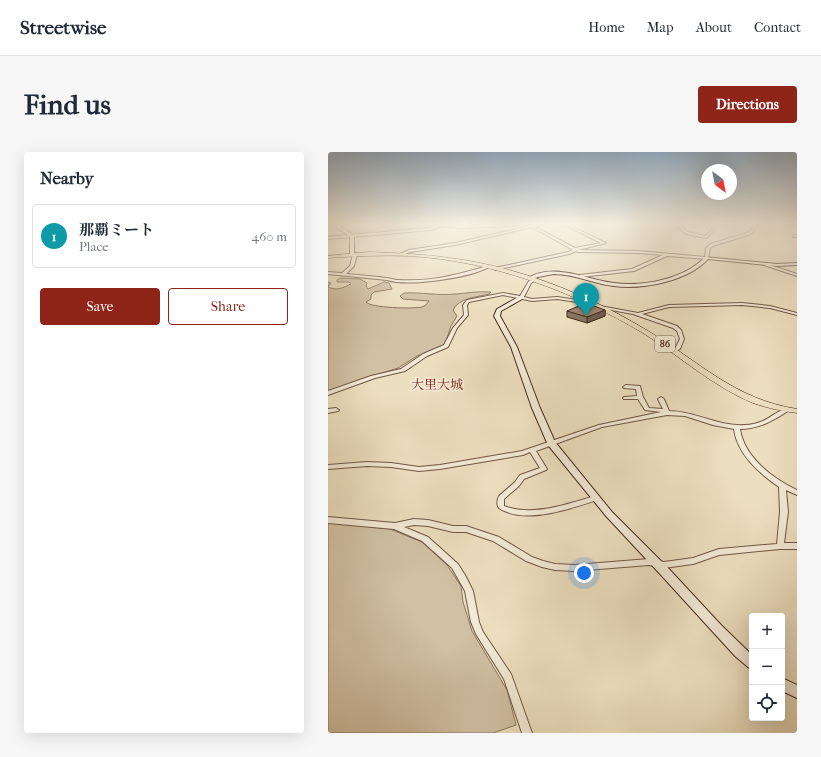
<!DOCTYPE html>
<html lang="en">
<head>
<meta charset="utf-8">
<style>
	body { margin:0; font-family:"IM FELL French Canon","Noto Serif JP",serif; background:#f6f6f7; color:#1f2937 }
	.controls { position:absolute; right:12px; bottom:12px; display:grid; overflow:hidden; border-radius:4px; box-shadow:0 4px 16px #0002 }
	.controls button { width:36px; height:36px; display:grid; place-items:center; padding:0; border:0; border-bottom:1px solid #e0e1e3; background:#fff; color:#1f2937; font:20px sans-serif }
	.compass { position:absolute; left:373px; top:12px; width:36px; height:36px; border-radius:50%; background:#fff; box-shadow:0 4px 16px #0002; rotate:148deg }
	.you { position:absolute; left:256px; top:421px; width:14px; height:14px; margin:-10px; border:3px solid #fff; border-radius:50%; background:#1a73e8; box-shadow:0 0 0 6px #1a73e833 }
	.badge { display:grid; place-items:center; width:26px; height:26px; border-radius:50%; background:#8f2418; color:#fff; font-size:13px; font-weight:700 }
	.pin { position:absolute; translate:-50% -33px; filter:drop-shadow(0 1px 2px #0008) }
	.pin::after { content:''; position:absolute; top:21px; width:14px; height:12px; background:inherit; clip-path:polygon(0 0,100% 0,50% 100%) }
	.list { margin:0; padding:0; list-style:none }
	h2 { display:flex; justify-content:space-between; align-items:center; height:52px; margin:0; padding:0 16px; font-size:17px }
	h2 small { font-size:13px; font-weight:400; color:#747a83 }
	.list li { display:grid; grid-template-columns:26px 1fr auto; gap:12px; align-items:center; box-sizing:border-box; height:64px; margin:0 8px 8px; padding:0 8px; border:1px solid #e0e1e3; border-radius:4px }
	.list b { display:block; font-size:15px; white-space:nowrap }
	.list p { margin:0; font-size:13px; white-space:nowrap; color:#747a83 }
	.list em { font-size:13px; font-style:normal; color:#747a83 }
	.actions { display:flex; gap:8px; padding:12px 16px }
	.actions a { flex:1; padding:9px 0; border:1px solid #8f2418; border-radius:4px; text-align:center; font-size:14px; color:#8f2418 }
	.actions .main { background:#8f2418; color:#fff }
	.icon { flex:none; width:22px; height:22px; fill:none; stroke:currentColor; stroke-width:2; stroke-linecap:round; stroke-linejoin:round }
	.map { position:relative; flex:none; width:469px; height:581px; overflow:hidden; border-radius:4px }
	header { display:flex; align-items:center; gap:24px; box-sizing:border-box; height:56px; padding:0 20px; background:#fff; border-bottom:1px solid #e0e1e3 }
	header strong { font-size:19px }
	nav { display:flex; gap:22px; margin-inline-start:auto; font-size:14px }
	.intro { display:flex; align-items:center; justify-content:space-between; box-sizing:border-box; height:96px; padding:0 24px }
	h1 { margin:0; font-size:28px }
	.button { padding:10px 18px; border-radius:4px; background:#8f2418; color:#fff; font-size:14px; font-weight:700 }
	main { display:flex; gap:24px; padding:0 24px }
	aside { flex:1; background:#fff; border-radius:4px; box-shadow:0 4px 16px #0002 }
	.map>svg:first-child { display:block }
</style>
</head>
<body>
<header>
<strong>Streetwise</strong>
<nav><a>Home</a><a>Map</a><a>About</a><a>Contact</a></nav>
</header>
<div class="intro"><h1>Find us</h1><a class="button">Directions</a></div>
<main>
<aside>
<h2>Nearby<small></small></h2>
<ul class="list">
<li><span class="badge" style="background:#0f9aa8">1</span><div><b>那覇ミート</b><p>Place</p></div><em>460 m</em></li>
</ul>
<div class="actions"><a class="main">Save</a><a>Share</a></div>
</aside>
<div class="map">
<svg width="469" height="581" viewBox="0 0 469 581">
	<rect width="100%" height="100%" fill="#ecdfc0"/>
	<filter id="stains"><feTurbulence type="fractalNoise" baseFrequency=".005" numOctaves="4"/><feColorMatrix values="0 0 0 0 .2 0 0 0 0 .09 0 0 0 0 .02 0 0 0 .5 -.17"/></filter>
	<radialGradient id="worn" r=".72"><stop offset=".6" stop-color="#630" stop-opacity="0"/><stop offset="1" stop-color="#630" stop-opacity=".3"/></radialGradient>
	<path fill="#d0c0a4" stroke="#8c7460" d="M13,72H58L47,80L25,82L22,79L16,78L11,75Z
		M12,126L32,127L39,131L38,134L40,137L56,130L61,131L64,137L46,140L43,143V147L38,150C43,156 85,157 94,155C97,154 99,152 101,149L75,147L72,144L76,141C94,140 110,144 128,142C140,141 150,139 163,140L161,142C150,145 130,146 125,158L129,164L123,174L117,192L111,196L89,204L70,216L0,239V130L3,131L0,135C8,139 15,136 23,132L21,130H9V128Z
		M0,370L62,377L94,390L119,413L133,434L135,450L144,479L179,538L188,573L165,581H0Z"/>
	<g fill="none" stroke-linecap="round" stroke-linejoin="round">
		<path fill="#b4a188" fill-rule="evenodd" d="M105,72H112L107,76L98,78L0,87V83L98,74Z"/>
		<g stroke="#715645" stroke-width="2">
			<path id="street" d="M10,72H12V75L19,79V81H17L9,76Z
				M83,72H105L104,73Z
				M111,72L133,74L202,72L205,74L217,72L207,75L247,96L273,91L235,72H238L278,91L250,98H251L310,99L377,105L378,96L383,92L421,80L428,72H431L423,82L385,94L382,96L380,107L339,104L306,119L253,125H252V123L304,117L335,103L310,101L250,100L248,99L241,102L167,118V116L240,100L245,98L204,75L127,93L82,100L74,103L72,102L81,98L127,91L202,74L199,73L133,76L112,74L104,78L0,87V85L103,76Z
				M347,72H350L360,80L377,84L386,76L385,72H387L388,76L378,86L358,82Z
				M466,83H469V85H465Z
				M27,101L29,102L26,114L18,122C31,123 45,124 58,126C62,126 66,128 70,128C101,130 130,123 159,114L161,115C141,126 80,135 59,128L0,122V120L14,121L22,114L25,102Z
				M436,111L469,122V124L436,113Z
				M207,126L209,127L203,131L196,145L204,147L229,145L262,150L264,151L262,152L229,147L204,149L175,143L141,150L139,153L140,163L129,176L120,195L99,204L77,219L47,226L0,243V239L43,224L73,217L95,202L116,193L125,176L136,163L135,153L139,148L175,141L192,144L201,129Z
				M414,151L442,154L469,161V163L442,156L414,153L341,155L314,162L349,174L353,178L356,187L352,197L347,199L345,198L348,195L352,187L349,179L345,176L305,162L272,156L270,155L272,154L310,161L341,153Z
				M298,233L312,234L315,245L321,256L335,257L330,247L333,245L336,247L341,259C367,259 391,275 417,273C423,273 430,271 435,269C442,266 453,256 460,257L461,258L460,259C445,269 430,277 412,277C416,305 445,327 469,338V343L458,338L460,360L456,391H469V397H452L391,403L365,412L336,416L321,413L246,419L227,418L214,415L198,409L165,389L138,380H125L100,374L86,373L76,375L100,385L130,412L137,423L145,439L151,470L155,480L183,522L204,581H194L176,527L148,482L143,470L137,439L124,416L94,389L66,377L0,371V365L67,371L86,367L100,368L125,374H138L171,385L204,405L215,409L227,412L246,413L321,407L336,410L365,406L391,397L449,392L452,360L451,335C431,321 409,302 406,277L385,273L357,264L339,263L274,275L208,299L219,317L218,318L196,327L191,334L176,347V354C205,365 239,352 267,344H269L270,346L269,348C245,356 204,370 179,360C170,357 167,354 171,344L187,330L192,323L212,316L202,300L195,303L112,317L91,319L63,315L39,314L0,317V313L39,310L63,311L91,315L112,313L194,299L271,273L333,260L317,258L310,247H296L295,246L296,245L309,244L308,237L296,236L295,235Z
				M8,256L11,258L10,259L0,261V257Z"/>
		</g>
		<g stroke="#48291c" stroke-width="2">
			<path id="secondary" d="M17,79H19L26,84V103L22,102V84L17,81Z
				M377,105L449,112L469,111V113L449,114L380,107C360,129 315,138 286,134C266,132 247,122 226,122C218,123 210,125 202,127L200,126C226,110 259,128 286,131C315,135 357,127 377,105Z
				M194,143L196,144V146L173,159L172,164L189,195L212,256L227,290L284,360L341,417L393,473L424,503V517L420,515L407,504L333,423L278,364L220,293L204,256L183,195L166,164L169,157Z
				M454,526L469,533V546L454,539Z"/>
		</g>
		<g stroke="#48291c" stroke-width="1">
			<path id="primary" d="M41,100C68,101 95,102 122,106C192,115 261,143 320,179C372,210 406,247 469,257V261C454,259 439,256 425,251C384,234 352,204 315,181C245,139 164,109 82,104C54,103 27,104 0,106V104Z"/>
		</g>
		<use href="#street" fill="#f3ead6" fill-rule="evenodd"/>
		<use href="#secondary" fill="#f3ead6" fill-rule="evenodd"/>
		<use href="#primary" fill="#ecdfc0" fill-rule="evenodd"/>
	</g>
	<path fill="#877561" stroke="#48291c" d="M277,158V164L259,171L239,165V159Z"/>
	<path fill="#6e5f4f" stroke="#48291c" d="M277,158V164L259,171V165Z"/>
	<path fill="#9d8871" stroke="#48291c" d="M258,151L277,158L259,165L239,159Z"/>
	<linearGradient id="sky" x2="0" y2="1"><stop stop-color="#93acc2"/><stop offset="0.47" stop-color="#f6f1e3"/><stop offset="1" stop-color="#f6f1e3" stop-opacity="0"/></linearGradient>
	<rect width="469" height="153" fill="url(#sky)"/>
	<g text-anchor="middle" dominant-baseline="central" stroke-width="3.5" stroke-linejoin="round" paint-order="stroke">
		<rect fill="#f3ead6" stroke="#7b6354" stroke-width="1" x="327" y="184" width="20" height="16" rx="3"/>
		<g font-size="10" font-weight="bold" fill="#48291c">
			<text x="337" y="192">86</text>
		</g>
		<g font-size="13" fill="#7a1f14" stroke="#f3ead6">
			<text x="109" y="232">大里大城</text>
		</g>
	</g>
	<rect width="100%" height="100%" filter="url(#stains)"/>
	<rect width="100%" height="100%" fill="url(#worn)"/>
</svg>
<div class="controls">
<button>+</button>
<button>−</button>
<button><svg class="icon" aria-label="locate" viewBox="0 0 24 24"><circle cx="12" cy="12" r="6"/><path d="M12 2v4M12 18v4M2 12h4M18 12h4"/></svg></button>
</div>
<svg class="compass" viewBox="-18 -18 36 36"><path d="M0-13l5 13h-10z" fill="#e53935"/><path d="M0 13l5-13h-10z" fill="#747a83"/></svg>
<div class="you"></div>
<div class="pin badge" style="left:258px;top:164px;background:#0f9aa8">1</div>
</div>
</main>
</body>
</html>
